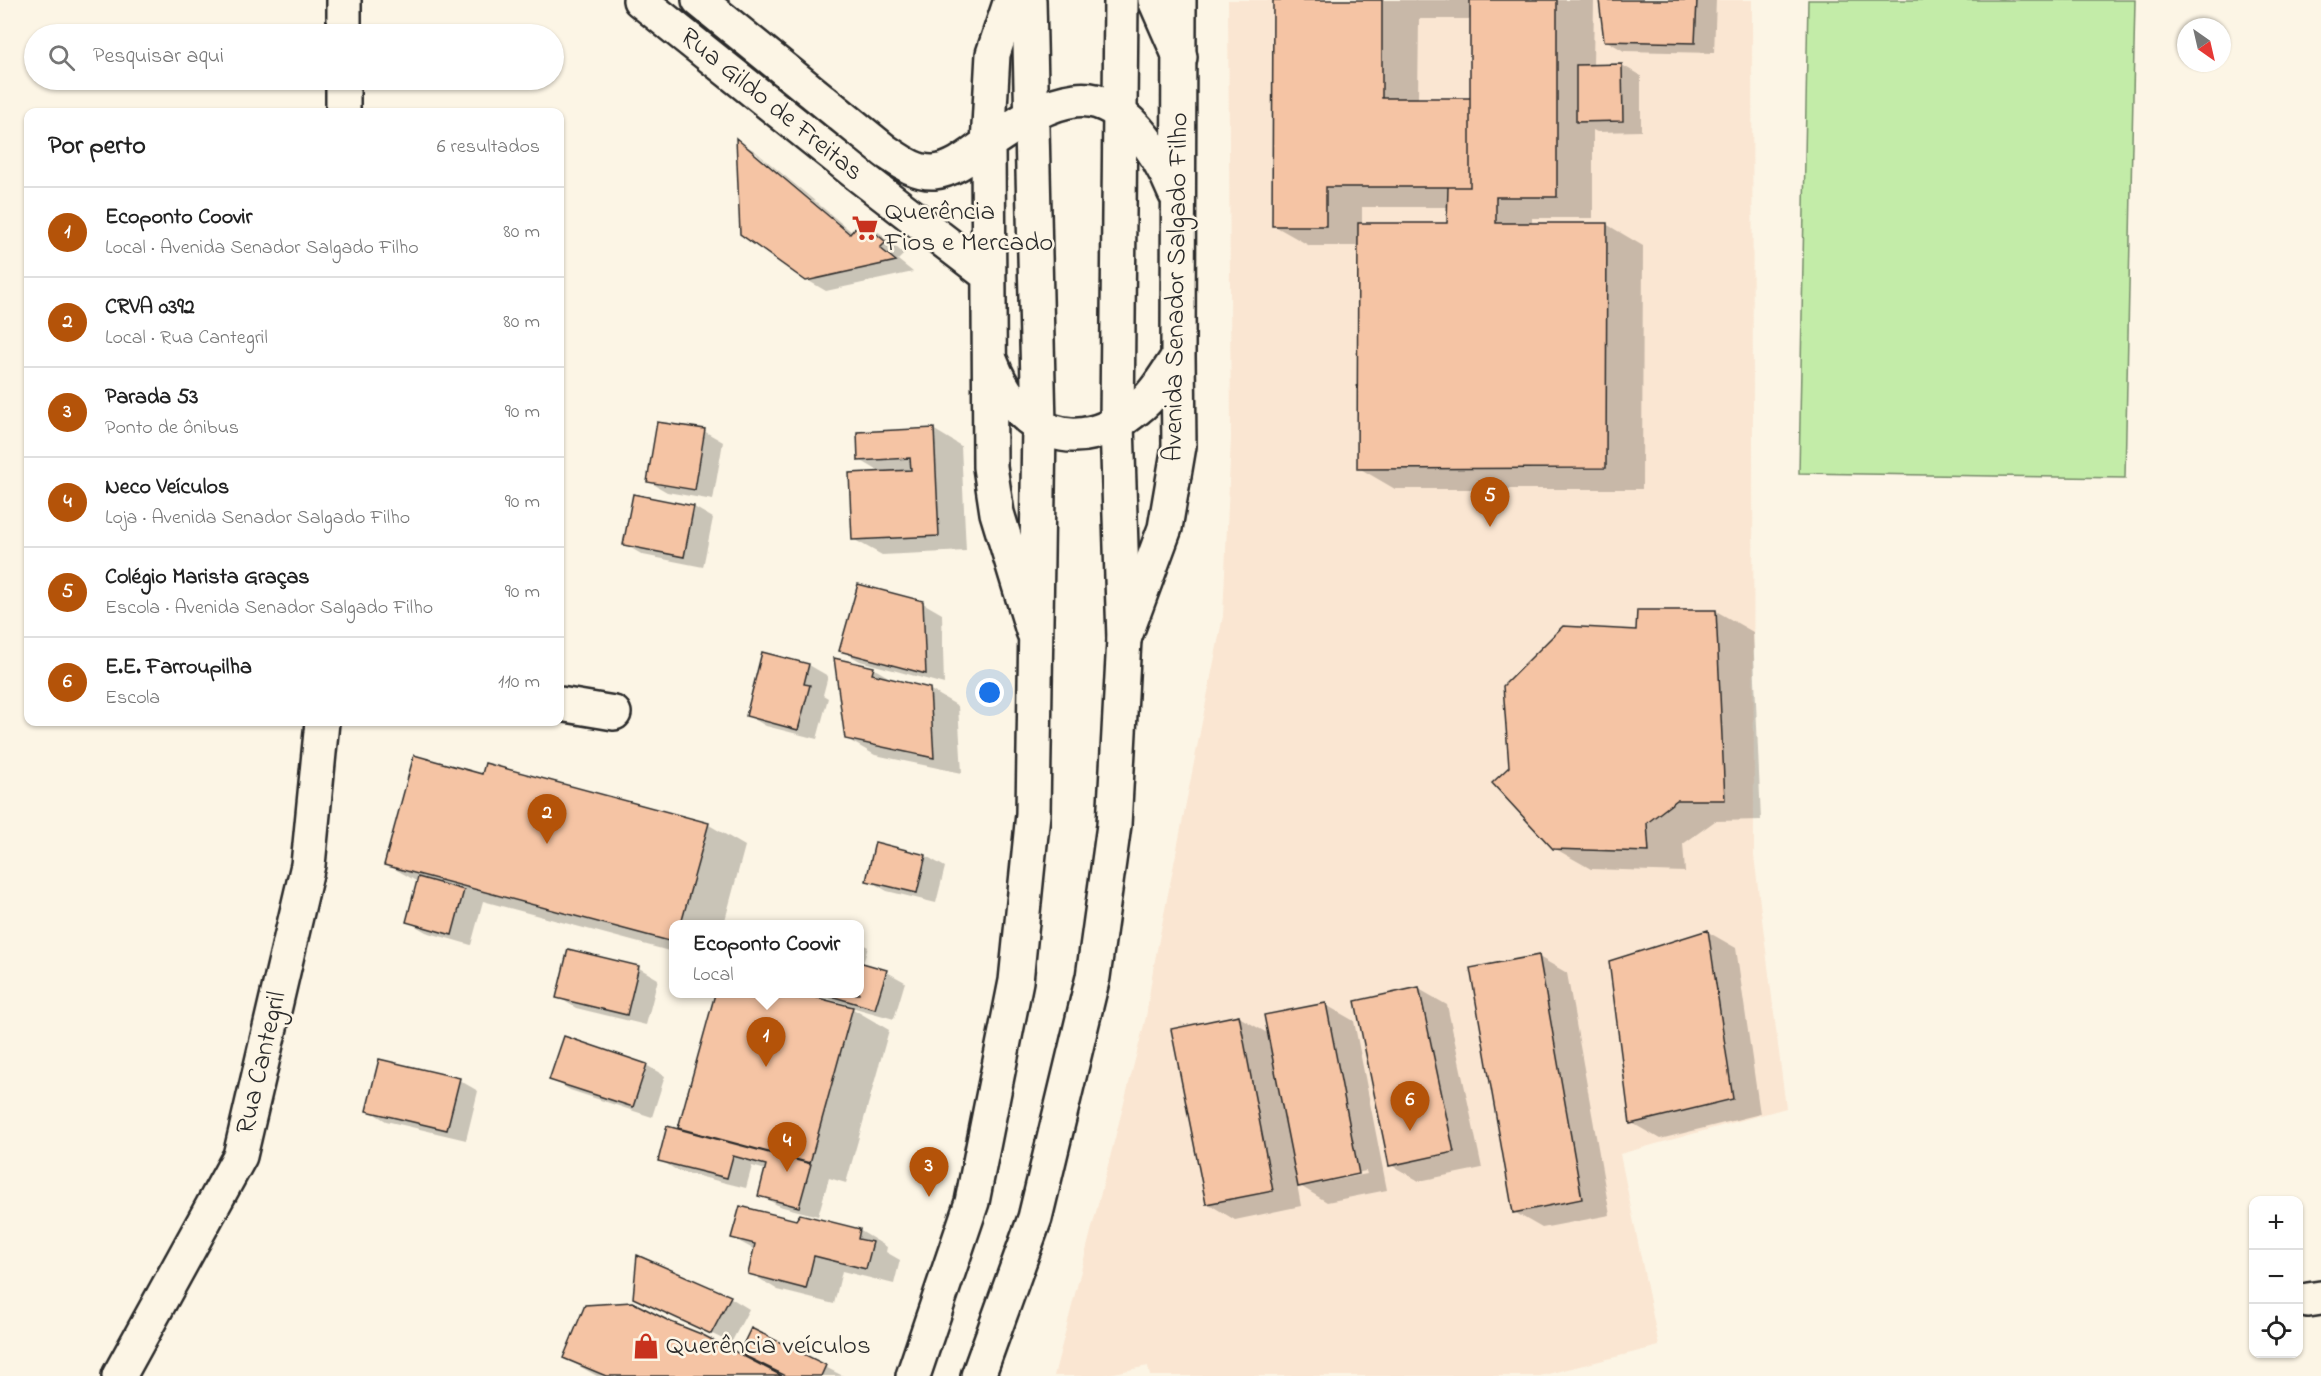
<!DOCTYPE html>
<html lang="pt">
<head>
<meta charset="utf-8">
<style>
	body { margin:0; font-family:"Indie Flower",sans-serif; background:#f2f2f2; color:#222 }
	.controls { position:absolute; right:18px; bottom:18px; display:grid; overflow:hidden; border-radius:12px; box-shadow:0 2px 4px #0004 }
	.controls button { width:54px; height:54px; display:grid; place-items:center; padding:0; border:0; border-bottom:2px solid #e0e0e0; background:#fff; color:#222; font:30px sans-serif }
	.compass { position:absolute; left:2177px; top:18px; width:54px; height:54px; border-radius:50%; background:#fff; box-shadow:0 2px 4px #0004; rotate:146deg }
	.you { position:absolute; left:990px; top:693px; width:21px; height:21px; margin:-15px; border:4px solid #fff; border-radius:50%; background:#1a73e8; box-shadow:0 0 0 9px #1a73e833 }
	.badge { display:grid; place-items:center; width:39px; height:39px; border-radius:50%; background:#b45309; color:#fff; font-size:20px; font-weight:700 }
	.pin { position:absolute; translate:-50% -50px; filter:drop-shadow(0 2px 3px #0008) }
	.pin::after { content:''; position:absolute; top:32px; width:21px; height:18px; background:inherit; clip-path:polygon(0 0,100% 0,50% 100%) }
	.popup { position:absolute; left:669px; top:920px; width:195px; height:78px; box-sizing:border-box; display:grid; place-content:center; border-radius:12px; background:#fff; filter:drop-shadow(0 2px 4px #0005); font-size:20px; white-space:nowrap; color:#767676 }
	.popup b { font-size:22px; color:#222 }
	.popup::after { content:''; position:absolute; left:50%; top:100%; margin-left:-12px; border:12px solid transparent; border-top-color:#fff }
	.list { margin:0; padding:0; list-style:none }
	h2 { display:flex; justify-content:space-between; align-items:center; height:78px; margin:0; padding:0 24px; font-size:26px }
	h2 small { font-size:20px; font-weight:400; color:#767676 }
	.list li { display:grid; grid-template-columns:39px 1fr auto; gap:18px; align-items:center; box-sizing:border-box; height:90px; padding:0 24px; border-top:2px solid #e0e0e0 }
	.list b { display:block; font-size:22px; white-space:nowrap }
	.list p { margin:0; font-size:20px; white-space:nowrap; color:#767676 }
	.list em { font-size:20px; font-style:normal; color:#767676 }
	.icon { flex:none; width:33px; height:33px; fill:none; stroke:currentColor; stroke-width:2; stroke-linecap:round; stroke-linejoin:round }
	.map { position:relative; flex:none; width:2321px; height:1376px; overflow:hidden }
	.search { position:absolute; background:#fff; box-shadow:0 2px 4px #0004; left:24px; top:24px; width:540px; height:66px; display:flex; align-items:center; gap:15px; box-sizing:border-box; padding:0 21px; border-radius:33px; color:#767676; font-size:22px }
	.panel { position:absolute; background:#fff; box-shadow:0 2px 4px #0004; left:24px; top:108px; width:540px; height:618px; border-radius:12px }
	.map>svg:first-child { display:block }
</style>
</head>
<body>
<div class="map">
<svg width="2321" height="1376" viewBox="0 0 2321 1376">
	<rect width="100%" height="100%" fill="#fcf5e5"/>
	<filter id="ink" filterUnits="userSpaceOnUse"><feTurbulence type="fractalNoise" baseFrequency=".0167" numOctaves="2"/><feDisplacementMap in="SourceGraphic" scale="12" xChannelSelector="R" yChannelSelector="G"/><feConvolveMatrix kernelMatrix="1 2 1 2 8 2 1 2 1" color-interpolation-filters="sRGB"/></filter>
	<g filter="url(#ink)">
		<path fill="#fae6d2" d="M1228,0H1752L1754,856L1786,1108L1620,1154L1659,1346L1540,1376H1150L1148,1366L1100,1376H1054L1146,1017L1153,970L1223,616L1231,439Z"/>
		<path fill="#c3eca8" stroke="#778c6a" stroke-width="1.5" d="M1808,0H2135L2125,478L1799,473Z"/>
		<path fill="#0003" fill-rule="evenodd" d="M1274,0H1594L1593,66L1622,65L1641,76V131L1597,132L1593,130V218H1532V225L1606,224L1643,246L1642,489H1395L1359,468L1360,246H1310L1273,225ZM1419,19H1472L1471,100L1418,99ZM1362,207H1449V224H1362Z
			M1600,0H1716L1714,53L1624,51L1605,40Z
			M738,141L755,151L853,233L861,223L880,233L904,254L898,260L913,272L826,291L807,280ZM755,152L856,238L854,240L755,156Z
			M933,429L961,446L966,551L882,555L853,539L882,473L860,460Z
			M704,431L723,442L713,500L667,492L648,481Z
			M634,495L694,507L713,518L703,567L643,555L624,544Z
			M923,603L942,614L944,684L860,661L841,650Z
			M1716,611L1753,632L1761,820L1715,821L1683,844L1685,872L1591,869L1554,848L1638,632Z
			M763,654L809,665L828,676L823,695L828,698L817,739L766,726L747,715Z
			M873,668L895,681L929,689L958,706L962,773L875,755L847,739Z
			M483,776L709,825L745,846L724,924H673V952L483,901L471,945L426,932L407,921L418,882L386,864Z
			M926,856L945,867L936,903L887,891L868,880Z
			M1708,932L1736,948L1760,1114L1660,1139L1632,1123Z
			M859,942L868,947L863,964L887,972L905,982L894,1019L848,1006L889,1030L846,1183L829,1178L818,1216L779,1206L760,1195L766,1170L752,1166L746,1188L678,1171L660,1160L690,1133L680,1127L717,994H797L845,1007L846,1004L813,994H859Z
			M569,951L639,968L658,979L646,1025L576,1008L558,997Z
			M1539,957L1567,973L1610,1215L1542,1228L1514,1212Z
			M1419,989L1447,1005L1482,1168L1419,1181L1391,1165Z
			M1326,1005L1354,1021L1387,1190L1327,1202L1297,1184L1301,1206L1235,1220L1207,1203L1239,1017L1269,1034ZM1366,1171L1367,1174L1321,1183V1180Z
			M646,1065L665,1076L652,1117L570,1090L551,1079Z
			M459,1080L478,1091L466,1140L386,1121L368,1110Z
			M797,1222L859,1230L887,1247L886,1252L900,1260L894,1284L842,1271L834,1304L778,1290L750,1273L755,1250L733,1238Z
			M638,1257L731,1298L749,1309L731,1343L635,1297Z
			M752,1330L843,1376H786L769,1368L767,1370L778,1376H597L565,1358L754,1363L755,1361L741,1353Z"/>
		<path fill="#f5c4a4" stroke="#2b2b2b" stroke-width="1.5" d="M1273,0H1382V98H1470V187H1326V226H1272Z
			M1470,0H1557V197H1496V223H1607L1606,468L1357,469L1358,223H1447L1448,187H1470Z
			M1599,0H1697L1695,43L1604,41Z
			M1622,64L1623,121L1576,122V65Z
			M736,138L850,234L861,221L886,242L880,248L896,261L806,281L740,234Z
			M657,422L705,429L695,490L647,482Z
			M934,428L939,536L852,540L849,473L911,470L910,458L858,461L857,432Z
			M633,494L694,506L684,557L623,545Z
			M858,584L923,601L926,674L839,651Z
			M1637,610H1716L1725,800H1677L1647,823L1649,852L1553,849L1492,783L1509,767L1503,686L1563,626L1636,630Z
			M762,652L809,664L804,684L810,685L798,730L746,716Z
			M834,658L874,667L872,674L930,688L934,758L845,739Z
			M414,755L482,774L485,763L709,823L681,924H673V942L384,865Z
			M875,842L926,855L917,893L866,881Z
			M418,877L464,890L452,935L406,922Z
			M1708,930L1733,1099L1630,1124L1609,961Z
			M568,949L639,966L627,1015L556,998Z
			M1539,955L1582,1199L1513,1213L1470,968Z
			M859,962L887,970L875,1009L824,994H859Z
			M1419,987L1454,1152L1389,1166L1355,1001Z
			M715,994H803L853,1007L810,1163L678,1128Z
			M1326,1003L1359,1174L1298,1187L1264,1015Z
			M1239,1015L1273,1191L1206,1204L1171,1029Z
			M564,1036L647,1064L633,1107L549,1080Z
			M379,1059L460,1078L447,1130L366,1111Z
			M667,1126L811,1164L799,1207L758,1196L766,1165L733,1156L727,1178L658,1161Z
			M740,1206L796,1220L800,1214L860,1229L858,1239L873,1242L866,1269L814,1256L806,1289L748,1274L755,1244L731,1238Z
			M637,1255L731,1296L711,1334L633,1298Z
			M632,1302L671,1322L701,1334L782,1376H606L563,1358L585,1305Z
			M751,1328L826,1365L821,1376H786L739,1353Z"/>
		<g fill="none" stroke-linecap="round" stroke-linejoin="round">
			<g stroke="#2b2b2b" stroke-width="38">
				<path id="minor" d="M640,0L861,177L988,275
					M699,0L885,151C900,161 915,173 934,172C955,170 974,153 990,142C1016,125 1043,104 1075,100C1123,93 1160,156 1175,193
					M1011,0L993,54L988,144L990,467L997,513L1033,631
					M344,34V0
					M343,112V80
					M991,362C1019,433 1075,460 1138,408C1155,395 1166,374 1178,357
					M1124,639L1165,528L1179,446L1178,357L1179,0
					M560,704L614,713
					M2308,1300L2321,1298
					M119,1376L240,1156L308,865L322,722"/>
			</g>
			<g stroke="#2b2b2b" stroke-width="38">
				<path id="major" d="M1155,0L1180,57
					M913,1376L972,1202L1016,981L1033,814L1039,426L1029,0
					M978,1376L1035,1218L1093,977L1114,825L1124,639L1117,424L1121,0"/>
			</g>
			<use href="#minor" stroke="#fcf5e5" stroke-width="33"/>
			<use href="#major" stroke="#fcf5e5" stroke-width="33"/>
		</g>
	</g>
	<defs>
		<g id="supermarket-bare" transform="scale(2.07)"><path d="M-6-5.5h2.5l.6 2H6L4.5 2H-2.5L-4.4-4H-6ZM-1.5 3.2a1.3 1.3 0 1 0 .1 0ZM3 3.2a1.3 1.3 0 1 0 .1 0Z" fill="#c8321e" stroke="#fcf5e5" stroke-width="2.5" paint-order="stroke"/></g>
		<g id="shop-bare" transform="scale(2.07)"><path d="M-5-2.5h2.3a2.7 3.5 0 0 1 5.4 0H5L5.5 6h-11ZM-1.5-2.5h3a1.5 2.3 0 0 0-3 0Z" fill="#c8321e" stroke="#fcf5e5" stroke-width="2.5" paint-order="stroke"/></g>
	</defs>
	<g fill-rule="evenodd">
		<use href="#supermarket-bare" x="865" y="228"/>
		<use href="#shop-bare" x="646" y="1346"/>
	</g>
	<g text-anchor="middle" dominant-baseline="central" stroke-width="5" stroke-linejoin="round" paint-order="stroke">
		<g font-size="27" fill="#2b2b2b" stroke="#fcf5e5">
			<text transform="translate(771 105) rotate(39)">Rua Gildo de Freitas</text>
			<text transform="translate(1177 287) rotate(-89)">Avenida Senador Salgado Filho</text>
			<text transform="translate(262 1063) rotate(-77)">Rua Cantegril</text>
		</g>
		<g font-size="27" fill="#2b2b2b" stroke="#fcf5e5" text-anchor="start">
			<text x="885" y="212">Querência<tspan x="885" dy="31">Fios e Mercado</tspan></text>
			<text x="666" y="1346">Querência veículos</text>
		</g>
	</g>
</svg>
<div class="controls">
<button>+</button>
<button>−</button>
<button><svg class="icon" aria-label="locate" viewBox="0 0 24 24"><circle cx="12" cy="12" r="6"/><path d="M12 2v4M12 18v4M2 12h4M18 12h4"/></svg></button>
</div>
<svg class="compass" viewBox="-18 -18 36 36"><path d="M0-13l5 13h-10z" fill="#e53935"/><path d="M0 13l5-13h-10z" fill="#767676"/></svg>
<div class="you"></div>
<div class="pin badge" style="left:766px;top:1067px">1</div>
<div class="popup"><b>Ecoponto Coovir</b>Local</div>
<div class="pin badge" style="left:547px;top:844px">2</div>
<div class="pin badge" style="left:929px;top:1197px">3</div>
<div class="pin badge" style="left:787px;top:1172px">4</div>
<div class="pin badge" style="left:1490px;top:527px">5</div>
<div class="pin badge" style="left:1410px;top:1131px">6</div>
<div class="search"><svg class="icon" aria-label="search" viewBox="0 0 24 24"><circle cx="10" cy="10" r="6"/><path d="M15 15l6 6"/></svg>Pesquisar aqui</div>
<section class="panel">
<h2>Por perto<small>6 resultados</small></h2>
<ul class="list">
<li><span class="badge">1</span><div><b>Ecoponto Coovir</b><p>Local · Avenida Senador Salgado Filho</p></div><em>80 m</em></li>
<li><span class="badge">2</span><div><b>CRVA 0392</b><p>Local · Rua Cantegril</p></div><em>80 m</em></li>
<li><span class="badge">3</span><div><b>Parada 53</b><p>Ponto de ônibus</p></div><em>90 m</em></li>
<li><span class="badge">4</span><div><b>Neco Veículos</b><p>Loja · Avenida Senador Salgado Filho</p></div><em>90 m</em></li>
<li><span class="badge">5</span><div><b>Colégio Marista Graças</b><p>Escola · Avenida Senador Salgado Filho</p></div><em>90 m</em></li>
<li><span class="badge">6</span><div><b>E.E. Farroupilha</b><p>Escola</p></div><em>110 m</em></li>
</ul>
</section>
</div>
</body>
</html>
